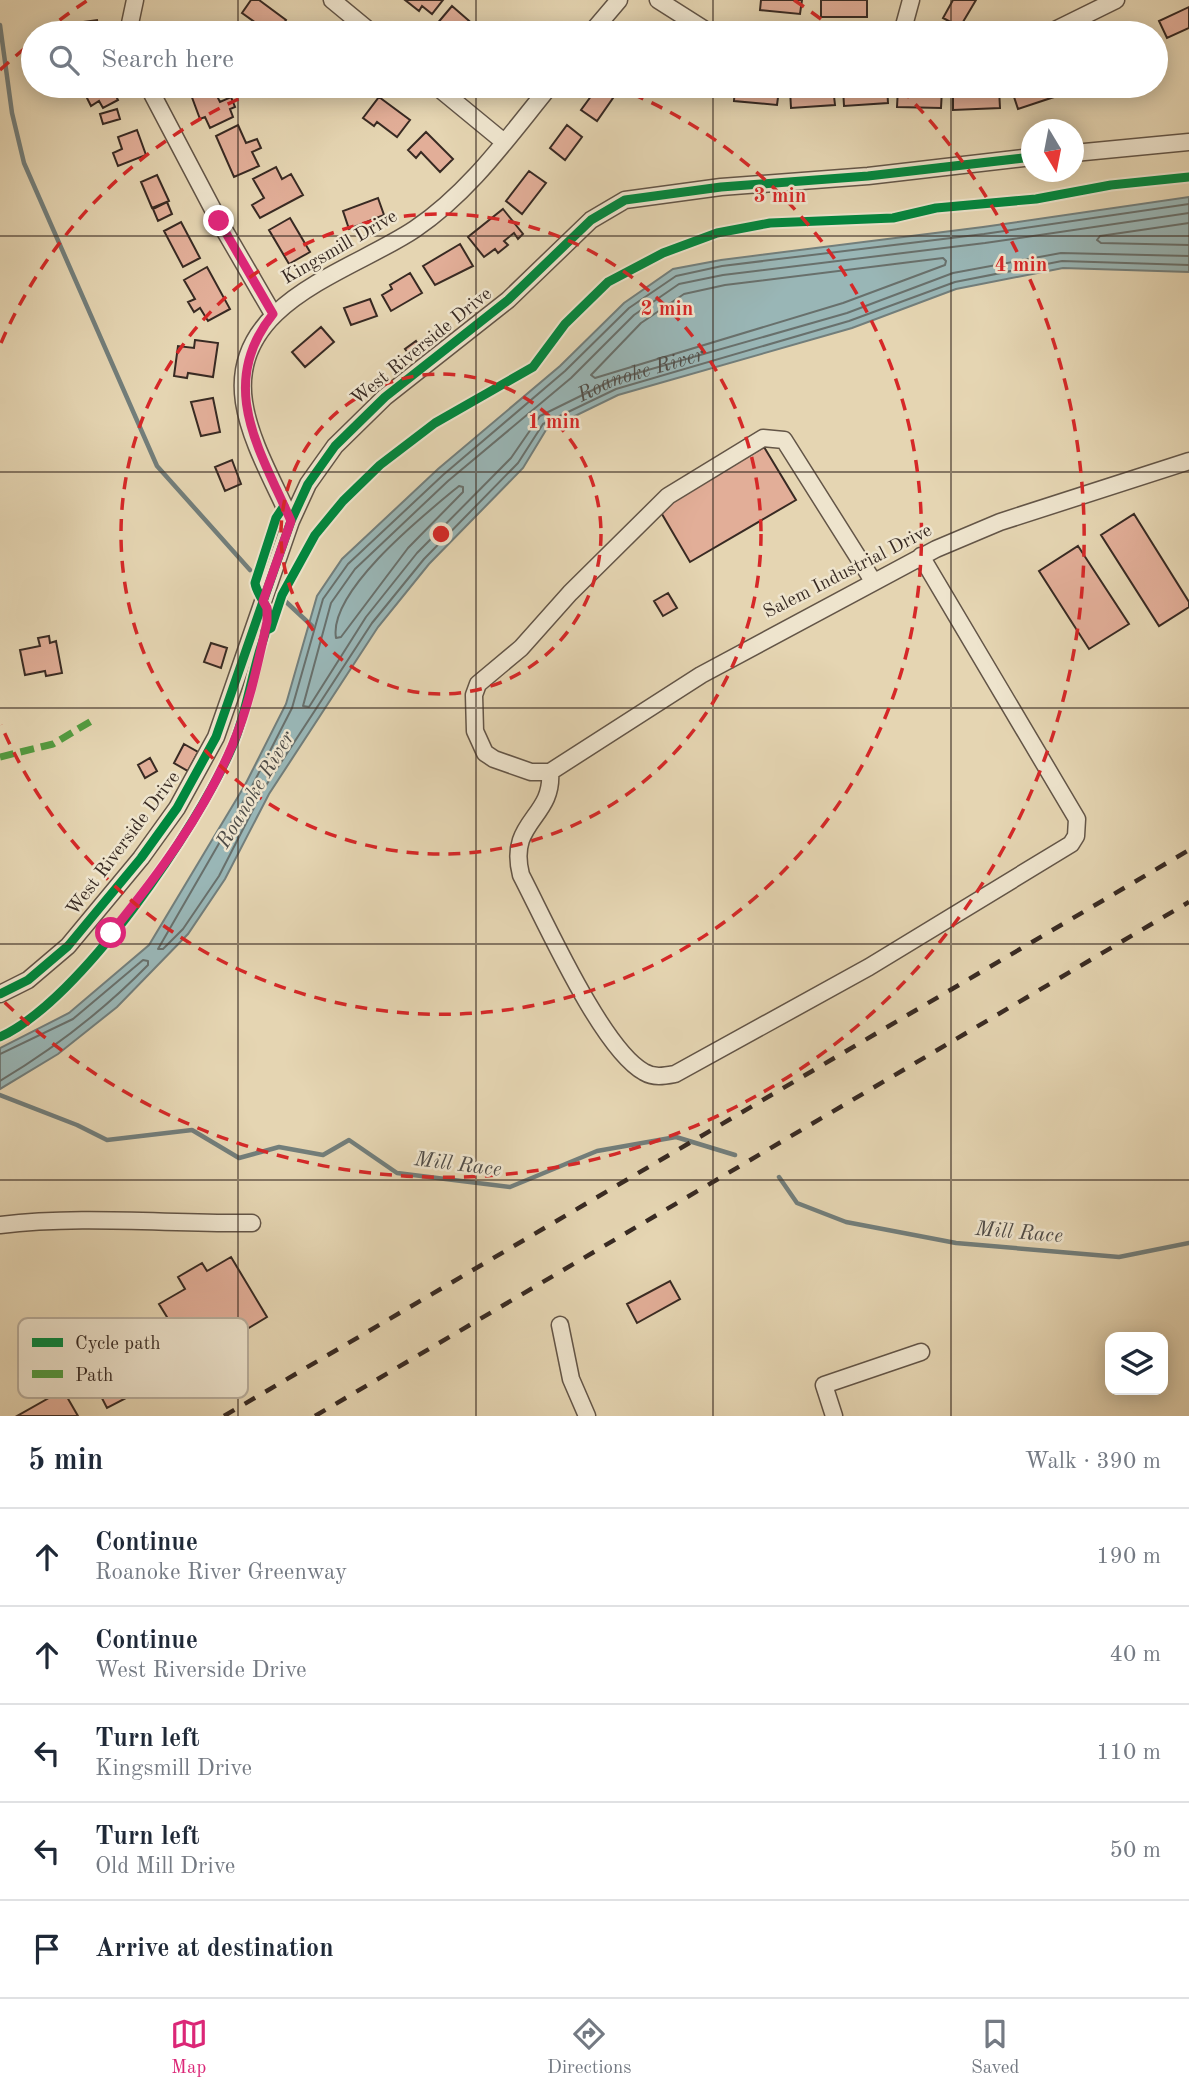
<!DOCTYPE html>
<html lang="en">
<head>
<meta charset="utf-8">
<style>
	body { margin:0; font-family:"Old Standard TT",serif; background:#f6f6f7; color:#1f2937 }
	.controls { position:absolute; right:21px; bottom:21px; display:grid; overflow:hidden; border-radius:14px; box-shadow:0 4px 18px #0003 }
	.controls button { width:63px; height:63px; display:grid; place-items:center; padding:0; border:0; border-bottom:2px solid #e0e1e3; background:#fff; color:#1f2937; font:35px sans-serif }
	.compass { position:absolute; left:1021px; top:119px; width:63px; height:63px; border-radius:50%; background:#fff; box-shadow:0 4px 18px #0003; rotate:170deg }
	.stop { position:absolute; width:21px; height:21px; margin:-16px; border:5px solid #db2777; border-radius:50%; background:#fff }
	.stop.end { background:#db2777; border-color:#fff; box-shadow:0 2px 7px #0008 }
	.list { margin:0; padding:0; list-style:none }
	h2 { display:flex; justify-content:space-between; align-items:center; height:91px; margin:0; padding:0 28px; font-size:30px }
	h2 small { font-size:23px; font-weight:400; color:#747a83 }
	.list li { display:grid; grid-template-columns:46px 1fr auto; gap:21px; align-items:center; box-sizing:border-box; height:98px; padding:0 28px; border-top:2px solid #e0e1e3 }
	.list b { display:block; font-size:26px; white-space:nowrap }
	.list p { margin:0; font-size:23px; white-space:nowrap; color:#747a83 }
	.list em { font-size:23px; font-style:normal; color:#747a83 }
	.icon { flex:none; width:38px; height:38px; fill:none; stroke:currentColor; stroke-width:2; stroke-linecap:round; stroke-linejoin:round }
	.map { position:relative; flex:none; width:1189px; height:1416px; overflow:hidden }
	.search { position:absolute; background:#fff; box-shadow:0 4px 18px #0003; left:21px; right:21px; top:21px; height:77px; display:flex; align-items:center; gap:18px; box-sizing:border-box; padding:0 24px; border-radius:38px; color:#747a83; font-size:26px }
	.sheet { height:581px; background:#fff }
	nav { display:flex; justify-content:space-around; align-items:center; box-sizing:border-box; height:98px; border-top:2px solid #e0e1e3; background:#fff; font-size:19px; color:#747a83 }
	nav a { display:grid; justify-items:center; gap:4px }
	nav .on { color:#db2777 }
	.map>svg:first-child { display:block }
</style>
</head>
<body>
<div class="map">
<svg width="1189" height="1416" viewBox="0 0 1189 1416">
	<rect width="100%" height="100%" fill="#e5d5b2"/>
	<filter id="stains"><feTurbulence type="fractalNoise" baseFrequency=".00286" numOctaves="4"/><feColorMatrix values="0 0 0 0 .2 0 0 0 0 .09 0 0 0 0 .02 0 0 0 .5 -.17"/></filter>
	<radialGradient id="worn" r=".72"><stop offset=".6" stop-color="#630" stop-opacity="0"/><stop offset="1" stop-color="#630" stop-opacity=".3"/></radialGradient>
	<path fill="#99b6b6" stroke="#727e7b" stroke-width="2" d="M1189,197V272L1063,268L956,289L852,328L618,395L546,430L523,468L429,564L378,627L269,794L225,879L188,934L117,1007L58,1054L0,1089V1048L69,1013L149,945L245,785L286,704L317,596L342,559L438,469L560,366L624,303L673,269L721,260L983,227Z"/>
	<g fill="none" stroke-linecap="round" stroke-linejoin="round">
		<g stroke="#68706c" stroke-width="2">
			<path d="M1189,204L984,234L722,266L676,276L629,308L565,371L443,475L348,564L323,599L292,708L251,788L158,949H163L183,929L219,876L263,790L372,623L424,559L518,463L543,424L616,389L849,321L955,282L1062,261L1189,265"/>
			<path id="s1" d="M1189,213L985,243L723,275L679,284L634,315L571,378L448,481L355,569L331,603L303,706L309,707L366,617L417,553L511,458L540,416L613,380L847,313L953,273L1061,253L1189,256"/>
			<path d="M1189,223L1100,236L1097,240L1101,243L1189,245"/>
			<path d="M943,258L946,261L945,265L843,303L595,378L591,375L641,323L684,294L725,285Z"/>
			<path d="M459,486L463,487V492L408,548L341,637L336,638C328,591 425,514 459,486Z"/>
			<path d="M0,1054L73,1019L143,960L148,961V965C103,1011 55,1048 0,1081"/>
		</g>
		<path stroke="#727e7b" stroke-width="4.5" d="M0,25L12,113L24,163L157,466L250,570
			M284,600L312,626
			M0,1095L77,1125L107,1140L192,1130L239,1158L279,1147L323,1155L349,1140L397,1173L510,1187L597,1151L676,1137L735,1155
			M779,1177L797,1203L846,1222L956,1243L1119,1257L1189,1243"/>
	</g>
	<path fill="#e2ae98" stroke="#382a23" stroke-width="2" d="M251,0H259L286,20L277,33H270L242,13Z
		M405,0H443L432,14L422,6L419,11Z
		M761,0H802L800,14L760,10Z
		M821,0H867V17H821Z
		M953,0H976L960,27L943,18Z
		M452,6L483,33H445L436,25Z
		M1189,7V28L1167,38L1159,21Z
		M97,20L99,33H76L75,23Z
		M91,86H111L118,100L103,108L99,101L91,106L84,92Z
		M203,86H212L220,102L231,97L235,107L230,109L233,117L210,128L205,117L200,119L190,92Z
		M329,86H360L353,96L342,88L339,93Z
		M735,86H765V89L779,90L777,105L734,101Z
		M887,86L888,103L844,106L843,88Z
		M1027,86H1057L1060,95L1018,109L1012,91Z
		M833,87L835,105L791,108L790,90Z
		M597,88L613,98L597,121L581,110Z
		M898,88L942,89L941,108L897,107Z
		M999,89L1000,108L953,110V91Z
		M379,97L410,120L397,137L377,122L374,126L363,118Z
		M117,109L120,119L103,124L100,114Z
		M238,125L246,143L257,139L261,148L252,152L259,166L234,177L216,136Z
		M567,125L582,137L565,160L550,148Z
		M137,130L146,155L118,166L113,153L122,149L118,137Z
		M426,132L453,159L440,172L421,152L416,158L408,150Z
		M276,167L282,179L291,174L303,195L260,218L252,205L264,198L253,179Z
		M529,171L546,183L522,214L506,201Z
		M157,175L169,201L152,208L141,182Z
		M378,198L384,215L349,229L343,211Z
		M167,202L172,214L158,221L153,209Z
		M503,209L523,234L518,239L514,233L504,241L508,245L498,253L495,249L484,257L468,237Z
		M290,218L310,252L289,264L269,230Z
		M181,222L200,258L183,267L164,231Z
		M460,244L473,266L435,285L423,266Z
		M207,267L230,309L208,321L200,308L194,312L188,302L195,299L184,280Z
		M410,273L422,293L391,311L382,295L392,289L390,285Z
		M370,299L377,316L351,325L344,308Z
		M321,327L334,342L305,367L292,352Z
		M195,340L218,343L213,377L188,373L187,378L174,376L178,346L194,348Z
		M416,341L423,351L412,358L405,349Z
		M213,398L220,432L201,436L191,402Z
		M764,447L796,500L690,562L659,509Z
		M232,460L241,484L225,491L215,467Z
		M1134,514L1189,602V607L1159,626L1101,535Z
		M1078,546L1129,624L1089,649L1039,571Z
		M668,593L677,608L663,616L654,601Z
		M49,636L50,643L56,641L62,673L46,676L45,671L25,675L20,650L40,646L38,638Z
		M211,643L227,648L221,668L204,662Z
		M184,744L198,752L188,771L174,763Z
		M150,758L157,771L145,778L138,765Z
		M231,1257L267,1317L194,1361L159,1304L185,1289L178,1277L202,1263L207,1271Z
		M670,1281L680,1299L637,1323L627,1304Z
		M136,1350L153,1384L107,1408L89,1373Z
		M63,1390L78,1416H17Z"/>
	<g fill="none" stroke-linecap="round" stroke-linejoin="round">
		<g stroke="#635547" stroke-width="19">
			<path id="minor" d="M332,0L372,33
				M658,0L710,33
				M128,33L135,0
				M591,33L619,0
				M902,33L911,0
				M1049,33L1116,0
				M148,86L219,221L273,314
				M436,86L504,142
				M1074,153L1189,142
				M291,521C275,484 250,442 244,402C229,302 351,272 415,229C470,192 509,136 550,86
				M873,581L784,440L763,438L668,496L570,593L521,648L478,684L474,695L475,731L485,753L494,759L531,772H550L701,675L936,549L1000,522L1189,461
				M550,772C554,818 507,821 521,875C545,921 602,1049 644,1072C654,1078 664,1076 675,1074L869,967L1071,844L1076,836L1077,819L921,556
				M0,994L28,980L68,946L141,858L177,808L216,737L291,521L308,484L335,446L385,397L508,300L591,220L625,200L721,187L868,176L1032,157
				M0,1225C83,1215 168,1224 252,1223
				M560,1325L571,1379L587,1416
				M834,1416L824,1385L921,1352"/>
		</g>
		<use href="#minor" stroke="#eee4cd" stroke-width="16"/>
		<path stroke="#382a23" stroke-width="4.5" stroke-dasharray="12 12" stroke-linecap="butt" d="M224,1416L1189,850
			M315,1416L1189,902"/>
		<path stroke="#529c40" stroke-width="7" stroke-dasharray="14 7" stroke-linecap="butt" d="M0,757L53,744L93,720"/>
		<g stroke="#eee4cd" stroke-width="13">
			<path id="cycleway" d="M265,631L271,628L282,595L315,535L343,501L380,465L435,423L533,367L565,324L608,282L663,253L717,233L770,223L893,218L936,208L1036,199L1111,185L1189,177
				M0,994L28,980L68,946L141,858L177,808L216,737L291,521L308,484L335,446L385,397L508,300L591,220L625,200L721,187L868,176L1032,157
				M0,1037C80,1001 198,827 233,745C245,716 250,684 259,653C262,642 268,629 268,617C269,605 257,596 255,583L276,518L284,506"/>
		</g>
		<use href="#cycleway" stroke="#00873e" stroke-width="9"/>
	</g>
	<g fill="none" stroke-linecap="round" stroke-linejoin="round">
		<path stroke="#db2777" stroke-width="9" d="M111,933C158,875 203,815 232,746C249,707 258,663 267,622V608L263,601L291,521C260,450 216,385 273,314L219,221"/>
	</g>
	<path fill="none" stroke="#382a23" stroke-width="2" stroke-opacity="0.55" d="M238,0V33M476,0V33M713,0V33M951,0V33M238,86V1416M476,86V1416M713,86V1416M951,86V1416M0,236H1189M0,472H1189M0,708H1189M0,944H1189M0,1180H1189"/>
	<g fill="none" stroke="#d62828" stroke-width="3.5" stroke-dasharray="12 9">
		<circle cx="441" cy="534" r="160"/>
		<circle cx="441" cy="534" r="320"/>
		<path d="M1 343A480 480 0 0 1 269 86M613 86A480 480 0 1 1 1 725"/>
		<path d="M0 70A640 640 0 0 1 30 44M43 33A640 640 0 0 1 88 0M794 0A640 640 0 0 1 839 33M901 89A640 640 0 0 1 0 998"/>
	</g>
	<g text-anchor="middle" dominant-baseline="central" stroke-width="5" stroke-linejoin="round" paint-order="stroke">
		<g font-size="19" fill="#382a23" stroke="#eee4cd">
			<text transform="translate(340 248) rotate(-30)">Kingsmill Drive</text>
			<text transform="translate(422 347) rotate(-39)">West Riverside Drive</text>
			<text transform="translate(848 572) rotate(-27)">Salem Industrial Drive</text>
			<text transform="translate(124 844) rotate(-53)">West Riverside Drive</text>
		</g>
		<g font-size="21" font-style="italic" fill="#504d48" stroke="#eee4cd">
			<text stroke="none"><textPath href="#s1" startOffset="1584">Roanoke River</textPath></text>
			<text transform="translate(256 790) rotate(-59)">Roanoke River</text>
			<text transform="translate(458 1165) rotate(7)">Mill Race</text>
			<text transform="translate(1019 1233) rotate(5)">Mill Race</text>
		</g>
	</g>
	<rect x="18" y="1318" width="230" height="80" rx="10" fill="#eee4cd" stroke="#b7ac9a" stroke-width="2"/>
	<rect x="32" y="1338" width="31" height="9" fill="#00873e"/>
	<rect x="32" y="1370" width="31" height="8" fill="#529c40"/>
	<g font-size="19" fill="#382a23">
		<text x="75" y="1349">Cycle path</text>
		<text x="75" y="1381">Path</text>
	</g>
	<circle cx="441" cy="534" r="10" fill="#d62828" stroke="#eee4cd" stroke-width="3.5"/>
	<g font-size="21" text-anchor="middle" font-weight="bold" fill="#d62828" stroke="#eee4cd" stroke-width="5" stroke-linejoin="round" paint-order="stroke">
		<text x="780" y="202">3 min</text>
		<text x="1021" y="271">4 min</text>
		<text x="667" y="315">2 min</text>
		<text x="554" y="428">1 min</text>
	</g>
	<rect width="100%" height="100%" filter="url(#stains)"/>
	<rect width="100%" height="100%" fill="url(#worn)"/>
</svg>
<div class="controls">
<button><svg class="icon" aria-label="layers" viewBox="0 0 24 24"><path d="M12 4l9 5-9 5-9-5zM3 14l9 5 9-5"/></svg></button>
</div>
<svg class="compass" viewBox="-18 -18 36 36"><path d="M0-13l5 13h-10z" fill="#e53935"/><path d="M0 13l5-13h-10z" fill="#747a83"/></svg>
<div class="stop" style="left:111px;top:933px"></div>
<div class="stop end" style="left:219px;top:221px"></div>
<div class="search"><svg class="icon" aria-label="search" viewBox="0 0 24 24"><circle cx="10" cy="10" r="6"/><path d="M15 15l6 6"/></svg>Search here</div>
</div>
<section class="sheet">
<h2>5 min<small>Walk · 390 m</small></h2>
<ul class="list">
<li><svg class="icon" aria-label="ahead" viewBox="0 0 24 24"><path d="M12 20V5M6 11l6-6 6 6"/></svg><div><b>Continue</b><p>Roanoke River Greenway</p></div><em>190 m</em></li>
<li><svg class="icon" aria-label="ahead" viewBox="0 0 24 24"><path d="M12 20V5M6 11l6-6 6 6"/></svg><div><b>Continue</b><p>West Riverside Drive</p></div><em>40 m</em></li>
<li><svg class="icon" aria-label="left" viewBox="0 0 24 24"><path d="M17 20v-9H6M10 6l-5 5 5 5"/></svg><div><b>Turn left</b><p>Kingsmill Drive</p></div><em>110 m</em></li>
<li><svg class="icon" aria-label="left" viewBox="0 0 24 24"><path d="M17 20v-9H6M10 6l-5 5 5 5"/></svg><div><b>Turn left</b><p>Old Mill Drive</p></div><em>50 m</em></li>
<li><svg class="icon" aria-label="arrive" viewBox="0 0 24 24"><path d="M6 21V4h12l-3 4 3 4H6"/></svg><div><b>Arrive at destination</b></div></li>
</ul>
</section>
<nav>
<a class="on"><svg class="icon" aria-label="map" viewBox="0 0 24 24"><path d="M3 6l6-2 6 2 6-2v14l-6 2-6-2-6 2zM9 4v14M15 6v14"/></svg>Map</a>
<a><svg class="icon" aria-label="directions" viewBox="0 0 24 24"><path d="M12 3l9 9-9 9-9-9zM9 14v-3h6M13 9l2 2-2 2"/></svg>Directions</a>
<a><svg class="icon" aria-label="saved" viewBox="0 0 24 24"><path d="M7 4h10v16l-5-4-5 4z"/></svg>Saved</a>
</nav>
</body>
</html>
